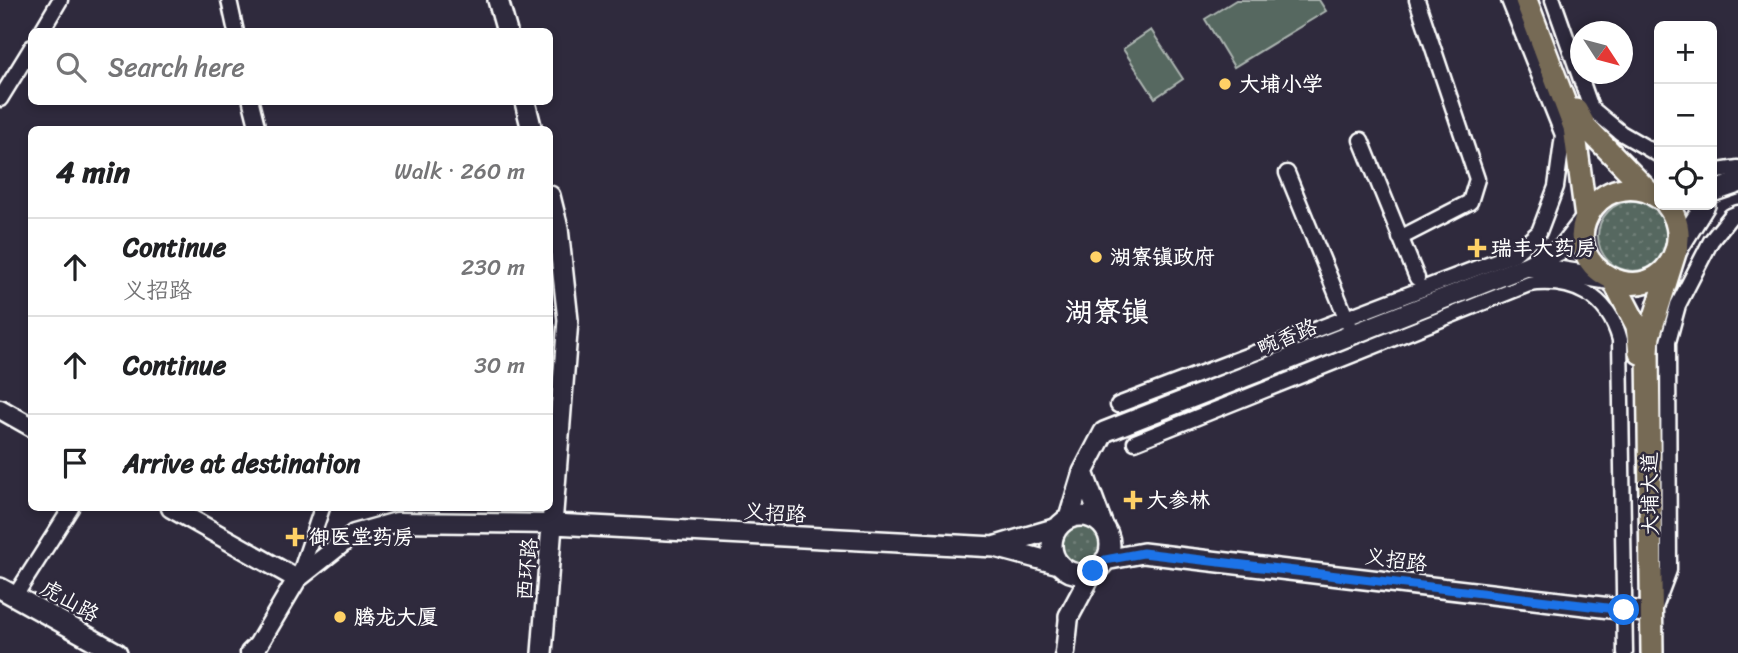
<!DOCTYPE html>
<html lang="en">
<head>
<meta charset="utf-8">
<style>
	body { margin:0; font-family:Sriracha,"LXGW WenKai TC",sans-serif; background:#f6f6f6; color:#202124 }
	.controls { position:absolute; right:21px; top:21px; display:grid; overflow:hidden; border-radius:10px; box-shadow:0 4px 10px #0003 }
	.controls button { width:63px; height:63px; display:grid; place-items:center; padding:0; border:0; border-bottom:2px solid #e0e0e0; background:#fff; color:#202124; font:35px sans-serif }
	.compass { position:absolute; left:1570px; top:21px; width:63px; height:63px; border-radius:50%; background:#fff; box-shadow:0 4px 10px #0003; rotate:126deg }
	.stop { position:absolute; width:21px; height:21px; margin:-16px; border:5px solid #1a73e8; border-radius:50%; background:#fff }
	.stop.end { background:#1a73e8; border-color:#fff; box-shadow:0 2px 7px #0008 }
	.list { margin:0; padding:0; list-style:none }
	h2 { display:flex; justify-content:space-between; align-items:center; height:91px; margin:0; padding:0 28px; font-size:30px }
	h2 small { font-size:23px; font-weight:400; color:#757577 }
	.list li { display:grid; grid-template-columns:46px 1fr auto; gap:21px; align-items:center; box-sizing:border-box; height:98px; padding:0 28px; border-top:2px solid #e0e0e0 }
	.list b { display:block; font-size:26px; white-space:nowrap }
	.list p { margin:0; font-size:23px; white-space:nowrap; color:#757577 }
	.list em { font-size:23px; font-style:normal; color:#757577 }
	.icon { flex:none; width:38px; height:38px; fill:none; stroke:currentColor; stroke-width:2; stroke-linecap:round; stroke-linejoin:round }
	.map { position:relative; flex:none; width:1738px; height:653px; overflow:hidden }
	.search { position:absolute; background:#fff; box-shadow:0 4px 10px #0003; left:28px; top:28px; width:525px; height:77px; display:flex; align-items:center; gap:18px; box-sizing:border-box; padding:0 24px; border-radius:10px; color:#757577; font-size:26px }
	.panel { position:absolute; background:#fff; box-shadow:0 4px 10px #0003; left:28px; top:126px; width:525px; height:385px; border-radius:10px }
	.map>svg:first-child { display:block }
</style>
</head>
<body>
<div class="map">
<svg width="1738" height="653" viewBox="0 0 1738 653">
	<defs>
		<pattern id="grass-dots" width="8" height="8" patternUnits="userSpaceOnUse" patternTransform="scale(1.75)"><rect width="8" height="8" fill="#576860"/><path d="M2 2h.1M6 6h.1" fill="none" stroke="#707f78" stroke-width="1.8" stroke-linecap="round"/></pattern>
	</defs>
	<rect width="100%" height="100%" fill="#2f2a3d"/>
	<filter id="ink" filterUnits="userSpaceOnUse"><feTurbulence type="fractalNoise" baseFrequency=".0143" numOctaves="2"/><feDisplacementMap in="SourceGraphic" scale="14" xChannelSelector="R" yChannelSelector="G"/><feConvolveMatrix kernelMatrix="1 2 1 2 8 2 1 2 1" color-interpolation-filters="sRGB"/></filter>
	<g filter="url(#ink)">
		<path fill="url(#grass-dots)" stroke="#abb4b0" stroke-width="2" d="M1598 236a35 35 0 1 1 70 0a35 35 0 1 1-70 0Z
			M1062 545a19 19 0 1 1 38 0a19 19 0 1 1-38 0Z"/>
		<path fill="#576860" stroke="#abb4b0" stroke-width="2" d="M1236,0H1319L1326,11L1234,67L1205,19Z
			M1151,30L1183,79L1155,98L1123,49Z"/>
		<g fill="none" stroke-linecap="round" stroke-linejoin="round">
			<g stroke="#fff" stroke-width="19">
				<path id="minor" d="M229,0L236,32
					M1553,0L1591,108L1621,133L1659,155
					M41,32L60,0
					M0,99L32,47
					M251,102L258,130
					M1361,140L1417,278
					M1712,172L1738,168
					M1287,173L1350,327
					M1400,238L1470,202L1477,179L1417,0
					M1118,405L1514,254L1539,232L1556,187L1563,135L1509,0
					M1135,442L1529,284C1572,278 1608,295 1620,340L1625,653
					M298,579L322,508
					M15,596L71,508
					M1654,610L1669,570L1668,342L1678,305L1711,241L1731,216L1738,213"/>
			</g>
			<g stroke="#fff" stroke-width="23">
				<path id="tertiary" d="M0,409L32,427
					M171,508L297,579
					M250,653L258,645L297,579L354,534L397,522L554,524
					M1065,653L1069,616"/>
			</g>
			<g stroke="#fff" stroke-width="24">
				<path id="secondary" d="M498,0L507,32
					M525,102L532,130
					M1712,192L1738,183
					M1676,252L1705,205
					M1527,266L1613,280
					M1083,472L1103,526
					M1052 545a29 29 0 1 1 58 0a29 29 0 1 1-58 0Z
					M1069,518L1083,472L1104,432L1527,266L1562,249L1586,218
					M554,524L995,547L1059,564
					M996,546L1057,528
					M1105,560L1143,553L1644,612
					M0,588L117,653
					M1069,616L1093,571
					M542,653L568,320L558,228L550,196"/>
			</g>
			<g stroke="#fff" stroke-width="26">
				<path id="primary" d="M1526,0L1574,127L1586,218
					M1576,110L1585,126L1648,191
					M1659,198C1638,183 1609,186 1593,207C1549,267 1653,320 1676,250C1681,234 1677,217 1667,205
					M1613,280L1637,326L1640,353
					M1652,653L1648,352L1649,336L1675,253"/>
			</g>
			<use href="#minor" stroke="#2f2a3d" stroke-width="14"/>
			<use href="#tertiary" stroke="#2f2a3d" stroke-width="18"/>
			<use href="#secondary" stroke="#2f2a3d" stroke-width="19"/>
			<use href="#primary" stroke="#766a55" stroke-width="21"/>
		</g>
	</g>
	<g fill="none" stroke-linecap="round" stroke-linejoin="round" filter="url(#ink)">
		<path stroke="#1a73e8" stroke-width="9" d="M1093,571L1105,560L1143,553L1624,610"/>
	</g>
	<g fill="#ffd166" stroke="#2f2a3d" stroke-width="2.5">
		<circle cx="1225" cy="84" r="7"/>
		<path d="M1473.5 237.5h7v7h7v7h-7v7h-7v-7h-7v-7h7z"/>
		<circle cx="1096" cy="257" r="7"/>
		<path d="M1129.5 489.5h7v7h7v7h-7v7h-7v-7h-7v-7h7z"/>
		<path d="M291.5 526.5h7v7h7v7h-7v7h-7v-7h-7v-7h7z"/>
		<circle cx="340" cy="617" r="7"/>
	</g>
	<g text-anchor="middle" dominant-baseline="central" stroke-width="5" stroke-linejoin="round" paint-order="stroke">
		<g font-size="21" font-weight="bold" fill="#fff" stroke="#2f2a3d" text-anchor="start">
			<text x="1239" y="84">大埔小学</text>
			<text x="1491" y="248">瑞丰大药房</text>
			<text x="1110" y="257">湖寮镇政府</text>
			<text x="1147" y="500">大参林</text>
			<text x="309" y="537">御医堂药房</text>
			<text x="354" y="617">腾龙大厦</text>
		</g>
		<g font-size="21" fill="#fff" stroke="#2f2a3d">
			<text transform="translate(1287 337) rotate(-22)">畹香路</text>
			<text transform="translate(1650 494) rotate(-91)">大埔大道</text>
			<text transform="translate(775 513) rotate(3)">义招路</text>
			<text transform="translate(1396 560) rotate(7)">义招路</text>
			<text transform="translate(527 569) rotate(-85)">西环路</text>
			<text transform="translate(70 601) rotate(29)">虎山路</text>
		</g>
		<g font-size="28" font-weight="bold" fill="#fff" stroke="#2f2a3d">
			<text x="1107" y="311">湖寮镇</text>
		</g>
	</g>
</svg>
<div class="controls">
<button>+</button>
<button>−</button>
<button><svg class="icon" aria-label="locate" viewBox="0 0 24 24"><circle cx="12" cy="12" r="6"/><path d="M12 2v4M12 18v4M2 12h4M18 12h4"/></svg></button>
</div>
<svg class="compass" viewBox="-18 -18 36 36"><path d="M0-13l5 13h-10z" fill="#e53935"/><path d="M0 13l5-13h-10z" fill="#757577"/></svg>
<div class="stop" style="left:1624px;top:610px"></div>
<div class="stop end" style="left:1093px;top:571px"></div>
<div class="search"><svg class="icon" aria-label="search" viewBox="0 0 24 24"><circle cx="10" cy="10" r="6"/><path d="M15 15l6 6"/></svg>Search here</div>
<section class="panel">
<h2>4 min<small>Walk · 260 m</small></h2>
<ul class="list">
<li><svg class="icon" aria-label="ahead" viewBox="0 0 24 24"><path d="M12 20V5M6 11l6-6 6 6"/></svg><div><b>Continue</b><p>义招路</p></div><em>230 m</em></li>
<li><svg class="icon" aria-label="ahead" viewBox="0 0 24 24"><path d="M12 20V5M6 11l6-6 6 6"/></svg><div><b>Continue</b></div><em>30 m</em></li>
<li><svg class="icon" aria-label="arrive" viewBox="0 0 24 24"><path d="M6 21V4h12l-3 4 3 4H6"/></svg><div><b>Arrive at destination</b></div></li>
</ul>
</section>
</div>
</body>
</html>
